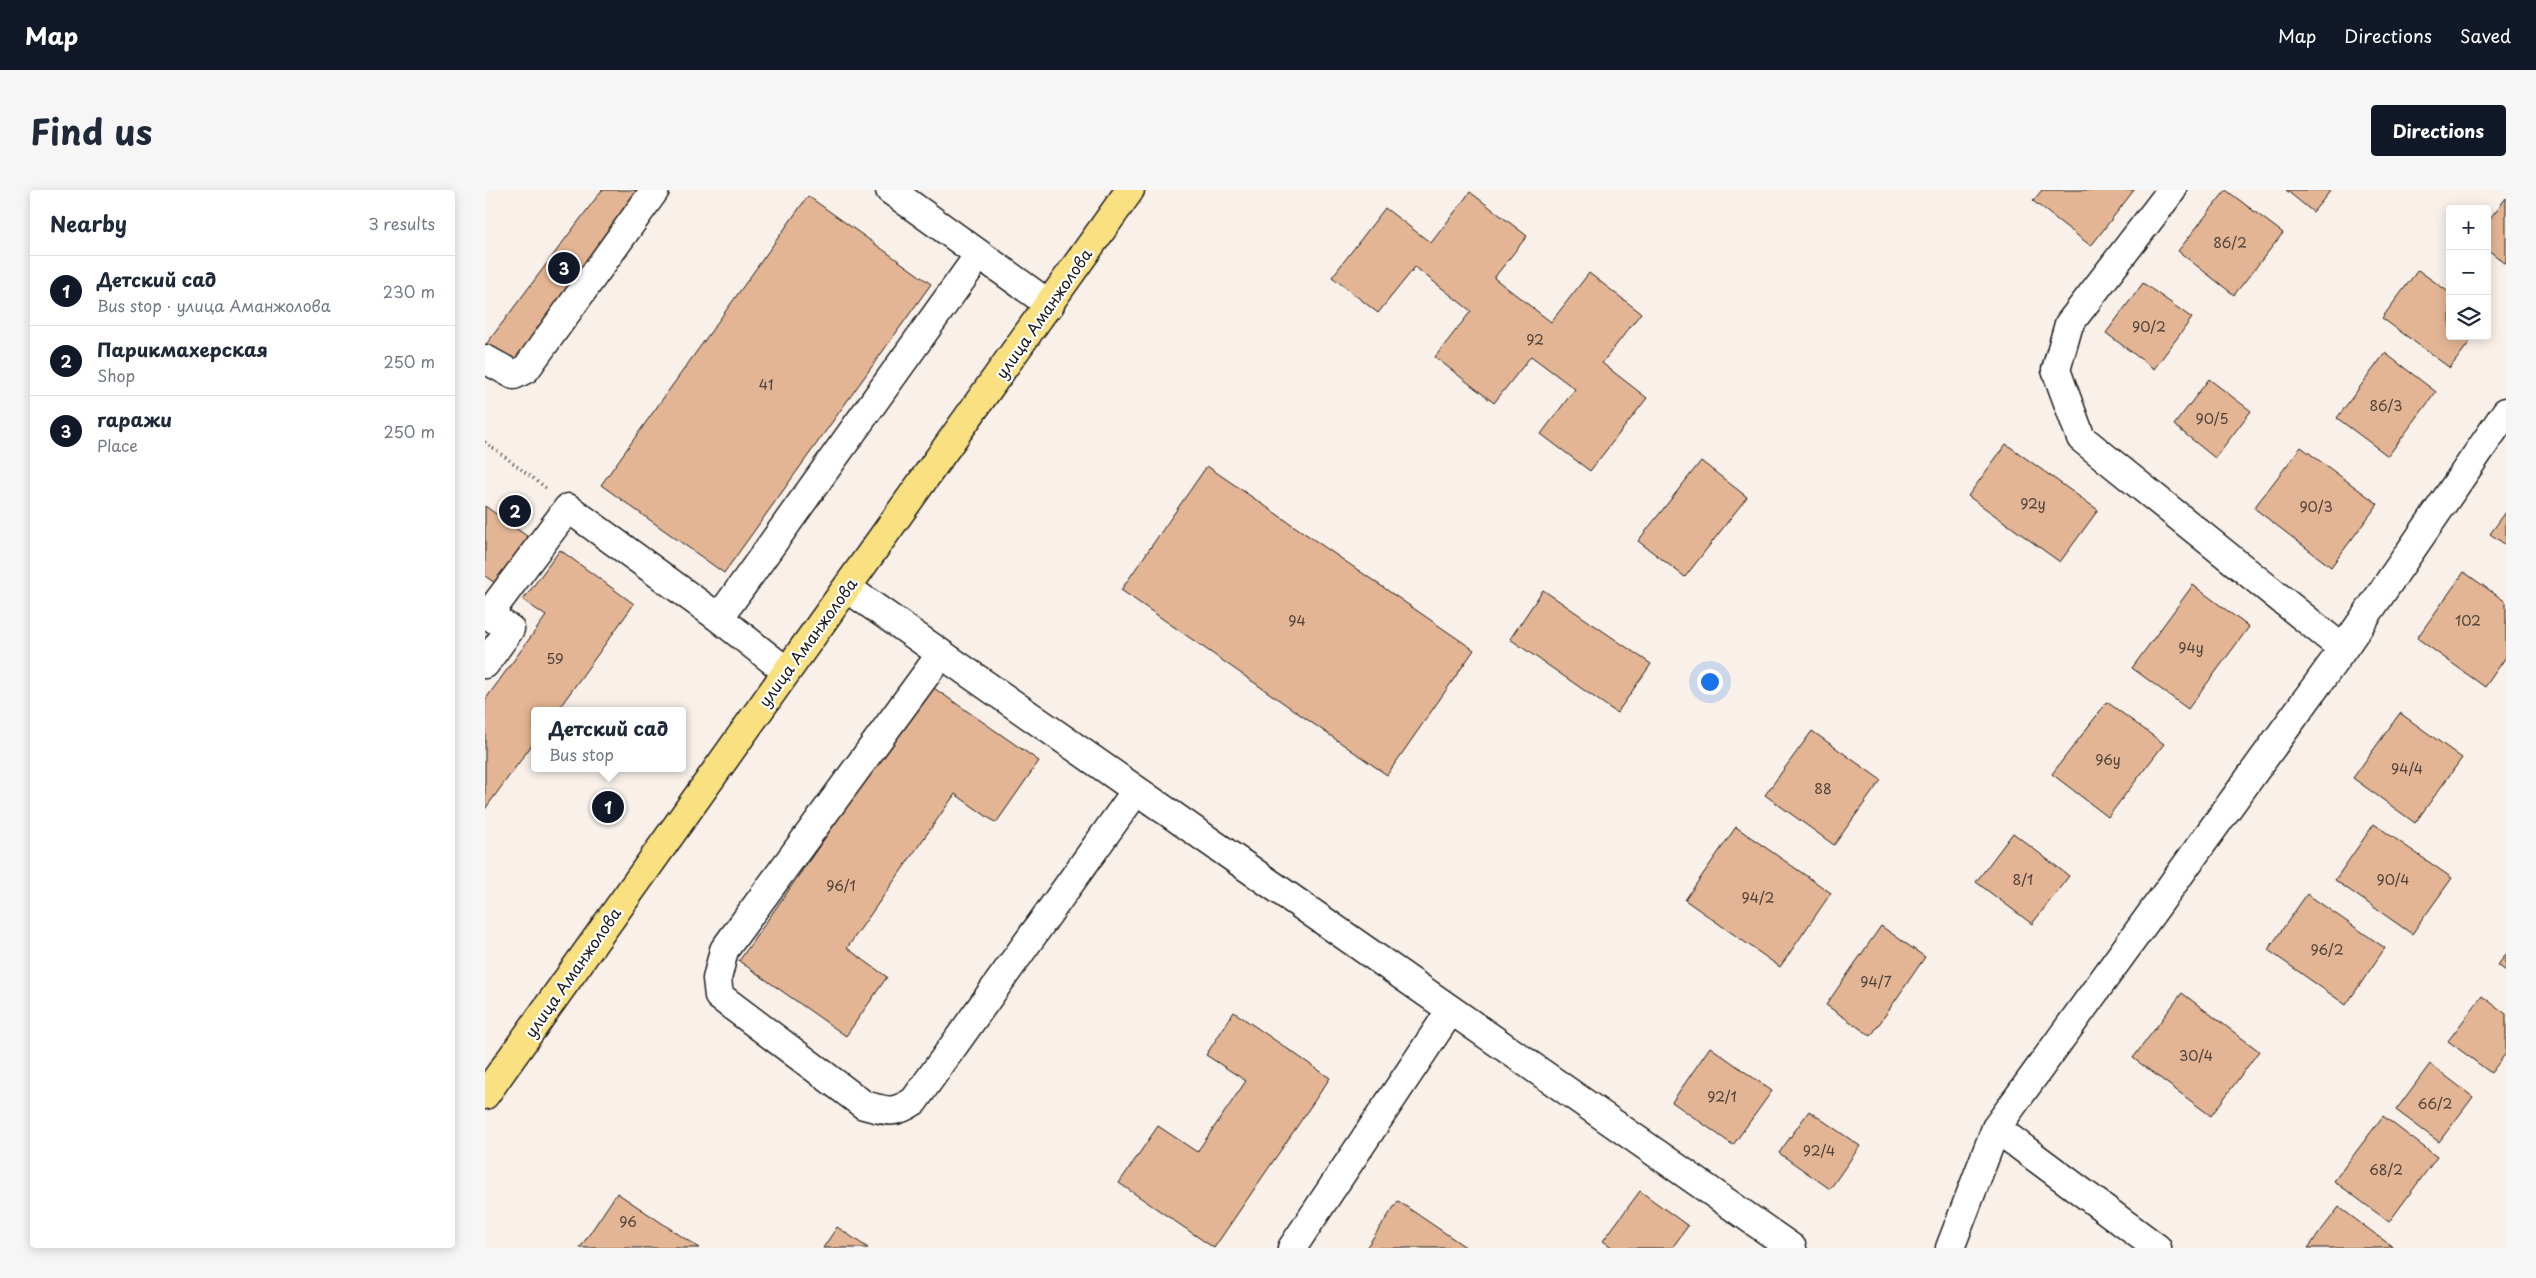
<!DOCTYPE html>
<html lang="en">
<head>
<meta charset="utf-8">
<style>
	body { margin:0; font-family:"Playpen Sans",sans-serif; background:#f6f6f7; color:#1f2937 }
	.controls { position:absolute; right:15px; top:15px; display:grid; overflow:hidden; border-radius:5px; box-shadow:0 2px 12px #0003 }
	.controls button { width:45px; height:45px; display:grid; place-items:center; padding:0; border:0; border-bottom:1px solid #e0e1e3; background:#fff; color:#1f2937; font:25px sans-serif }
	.you { position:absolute; left:1224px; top:491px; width:18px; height:18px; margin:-12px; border:4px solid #fff; border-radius:50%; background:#1a73e8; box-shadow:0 0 0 8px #1a73e833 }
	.badge { display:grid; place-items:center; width:32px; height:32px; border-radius:50%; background:#111827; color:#fff; font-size:16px; font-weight:700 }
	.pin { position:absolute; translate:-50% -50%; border:2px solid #fff; box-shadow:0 1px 5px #0006 }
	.popup { position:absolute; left:46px; top:517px; width:155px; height:65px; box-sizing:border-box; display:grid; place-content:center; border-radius:5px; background:#fff; filter:drop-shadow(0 1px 4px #0005); font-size:16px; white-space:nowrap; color:#747a83 }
	.popup b { font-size:19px; color:#1f2937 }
	.popup::after { content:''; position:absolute; left:50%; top:100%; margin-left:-10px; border:10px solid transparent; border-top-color:#fff }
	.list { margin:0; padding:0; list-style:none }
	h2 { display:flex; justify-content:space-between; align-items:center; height:65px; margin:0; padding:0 20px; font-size:21px }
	h2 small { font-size:16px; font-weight:400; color:#747a83 }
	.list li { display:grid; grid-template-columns:32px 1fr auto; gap:15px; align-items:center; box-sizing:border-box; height:70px; padding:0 20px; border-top:1px solid #e0e1e3 }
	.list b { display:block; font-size:19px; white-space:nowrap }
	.list p { margin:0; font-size:16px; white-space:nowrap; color:#747a83 }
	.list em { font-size:16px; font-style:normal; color:#747a83 }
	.icon { flex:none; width:28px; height:28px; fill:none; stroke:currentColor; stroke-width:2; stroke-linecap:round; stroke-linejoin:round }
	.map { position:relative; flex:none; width:2021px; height:1058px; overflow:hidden; border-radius:5px }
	header { display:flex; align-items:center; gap:30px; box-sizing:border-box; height:70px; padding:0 25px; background:#111827; color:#fff }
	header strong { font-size:24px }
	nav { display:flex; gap:28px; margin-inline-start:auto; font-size:18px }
	.intro { display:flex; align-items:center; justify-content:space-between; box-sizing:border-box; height:120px; padding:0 30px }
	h1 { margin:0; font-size:35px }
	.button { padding:12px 22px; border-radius:5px; background:#111827; color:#fff; font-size:18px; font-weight:700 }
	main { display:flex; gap:30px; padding:0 30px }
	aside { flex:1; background:#fff; border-radius:5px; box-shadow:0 2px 12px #0003 }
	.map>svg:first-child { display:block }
</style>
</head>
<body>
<header>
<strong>Map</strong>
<nav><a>Map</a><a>Directions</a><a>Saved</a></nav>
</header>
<div class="intro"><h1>Find us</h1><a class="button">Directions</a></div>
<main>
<aside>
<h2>Nearby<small>3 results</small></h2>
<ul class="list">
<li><span class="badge">1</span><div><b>Детский сад</b><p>Bus stop · улица Аманжолова</p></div><em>230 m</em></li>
<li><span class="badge">2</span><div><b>Парикмахерская</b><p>Shop</p></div><em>250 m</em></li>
<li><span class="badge">3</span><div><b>гаражи</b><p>Place</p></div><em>250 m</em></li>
</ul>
</aside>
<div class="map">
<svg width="2021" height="1058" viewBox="0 0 2021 1058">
	<rect width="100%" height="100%" fill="#f9f0ea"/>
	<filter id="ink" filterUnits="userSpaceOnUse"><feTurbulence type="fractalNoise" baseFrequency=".02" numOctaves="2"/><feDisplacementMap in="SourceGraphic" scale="10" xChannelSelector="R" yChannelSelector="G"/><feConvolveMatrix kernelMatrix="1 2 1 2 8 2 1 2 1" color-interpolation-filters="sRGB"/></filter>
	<g filter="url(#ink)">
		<path fill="#e3b594" stroke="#1c1c1c" d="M117,0H157L26,175L0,156Z
			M1557,0H1649L1606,56L1548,11Z
			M1741,0L1798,43L1749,105L1693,61Z
			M1801,0H1846L1828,22Z
			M985,2L1042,46L1009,88L1066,132L1104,83L1156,123L1117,173L1162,208L1105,281L1056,244L1090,199L1046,166L1009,213L950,167L986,121L930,77L893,123L847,87L900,18L946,53Z
			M323,6L446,94L239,383L116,295Z
			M2021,8V74L2002,59V32Z
			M1933,80L1965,103V146H1989L1965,178L1897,128Z
			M1658,93L1707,128L1669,179L1621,143Z
			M1900,163L1951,202L1903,266L1852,228Z
			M1724,189L1766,221L1730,268L1689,235Z
			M1521,254L1613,320L1575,372L1483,306Z
			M1816,257L1893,314L1846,377L1769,318Z
			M1216,271L1262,307L1200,387L1153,351Z
			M722,276L989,460L902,585L636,400Z
			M0,316L46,349L13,395L0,386Z
			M2021,322V355L2005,344Z
			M75,360L149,414L72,521H49V552L0,619V510L61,426L38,410Z
			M1979,382L2021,412V467L2000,497L1932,448Z
			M1708,395L1764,437L1703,519L1647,478Z
			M1058,400L1166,474L1132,523L1025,449Z
			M446,496L554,571L511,633L470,604L362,758L402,787L361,846L254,771Z
			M1622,512L1679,554L1623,627L1567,584Z
			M1915,523L1977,568L1930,633L1868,588Z
			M1327,541L1396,590L1349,655L1280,605Z
			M1889,634L1967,688L1927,744L1850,690Z
			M1251,637L1346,703L1295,777L1200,710Z
			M1528,643L1584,686L1547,734L1491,692Z
			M1822,704L1900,758L1861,815L1783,760Z
			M1396,736L1440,767L1386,846L1341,815Z
			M2021,764V781L2013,775Z
			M1697,803L1774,861L1726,926L1648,868Z
			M1997,806L2021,824V863L2006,883L1963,851Z
			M749,822L845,888L729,1058L634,993L673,936L712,962L761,891L721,865Z
			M1225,857L1287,901L1248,955L1187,912Z
			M1945,874L1988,907L1954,952L1911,920Z
			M1324,921L1375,956L1345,999L1294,963Z
			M1898,926L1952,967L1904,1032L1849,991Z
			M1155,1001L1203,1036L1187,1058H1128L1118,1051Z
			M132,1003L214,1058H95Z
			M913,1011L982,1058H881Z
			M1854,1017L1909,1058H1823Z
			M352,1037L383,1058H338Z"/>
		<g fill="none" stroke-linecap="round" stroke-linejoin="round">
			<g stroke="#1c1c1c" stroke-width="31">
				<path id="minor" d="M405,0L565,115
					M1687,0L1584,134L1571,180L1596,248L1858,459
					M0,169L29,185L41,179L170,0
					M362,398L1307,1058
					M0,423L25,439L0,474
					M3,425L83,318L234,428L301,481
					M234,428L494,65
					M456,464L239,760L232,789L234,806L379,915C402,921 408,925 429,911L651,601
					M807,1058L966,820
					M1465,1058L1511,938
					M1672,1058L1511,938L1858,459L2021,222"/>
			</g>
			<g stroke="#1c1c1c" stroke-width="31">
				<path id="major" d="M0,905L645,0"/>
			</g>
			<path stroke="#1c1c1c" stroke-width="3" stroke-dasharray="1 4" stroke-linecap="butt" d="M0,252L61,298"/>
			<use href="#minor" stroke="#fff" stroke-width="28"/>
			<use href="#major" stroke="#f9e181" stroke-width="28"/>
		</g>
	</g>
	<g text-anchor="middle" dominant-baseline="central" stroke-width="4.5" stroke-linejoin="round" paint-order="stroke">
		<g font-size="14" fill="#4e423a">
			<text x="1745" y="52">86/2</text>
			<text x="1664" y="136">90/2</text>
			<text x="1050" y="149">92</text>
			<text x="281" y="194">41</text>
			<text x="1901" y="215">86/3</text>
			<text x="1727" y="228">90/5</text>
			<text x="1548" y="313">92у</text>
			<text x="1831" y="316">90/3</text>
			<text x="812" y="430">94</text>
			<text x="1983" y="430">102</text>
			<text x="1706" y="457">94у</text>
			<text x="70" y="468">59</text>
			<text x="1623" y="569">96у</text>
			<text x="1922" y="578">94/4</text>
			<text x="1338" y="598">88</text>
			<text x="1538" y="689">8/1</text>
			<text x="1908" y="689">90/4</text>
			<text x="356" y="695">96/1</text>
			<text x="1273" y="707">94/2</text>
			<text x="1842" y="759">96/2</text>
			<text x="1391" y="791">94/7</text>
			<text x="1711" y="865">30/4</text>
			<text x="1237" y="906">92/1</text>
			<text x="1950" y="913">66/2</text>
			<text x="1334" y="960">92/4</text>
			<text x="1901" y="979">68/2</text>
			<text x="143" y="1031">96</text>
		</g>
		<g font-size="16" fill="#1c1c1c" stroke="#fff">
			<text transform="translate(558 123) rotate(-55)">улица Аманжолова</text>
			<text transform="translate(322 452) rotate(-54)">улица Аманжолова</text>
			<text transform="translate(87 782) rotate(-55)">улица Аманжолова</text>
		</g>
	</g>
</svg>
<div class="controls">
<button>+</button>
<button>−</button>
<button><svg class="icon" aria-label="layers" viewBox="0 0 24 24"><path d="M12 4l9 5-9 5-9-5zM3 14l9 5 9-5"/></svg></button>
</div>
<div class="you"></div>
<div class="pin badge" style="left:123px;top:617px">1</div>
<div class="popup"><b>Детский сад</b>Bus stop</div>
<div class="pin badge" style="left:30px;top:321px">2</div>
<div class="pin badge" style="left:79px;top:78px">3</div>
</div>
</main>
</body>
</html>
